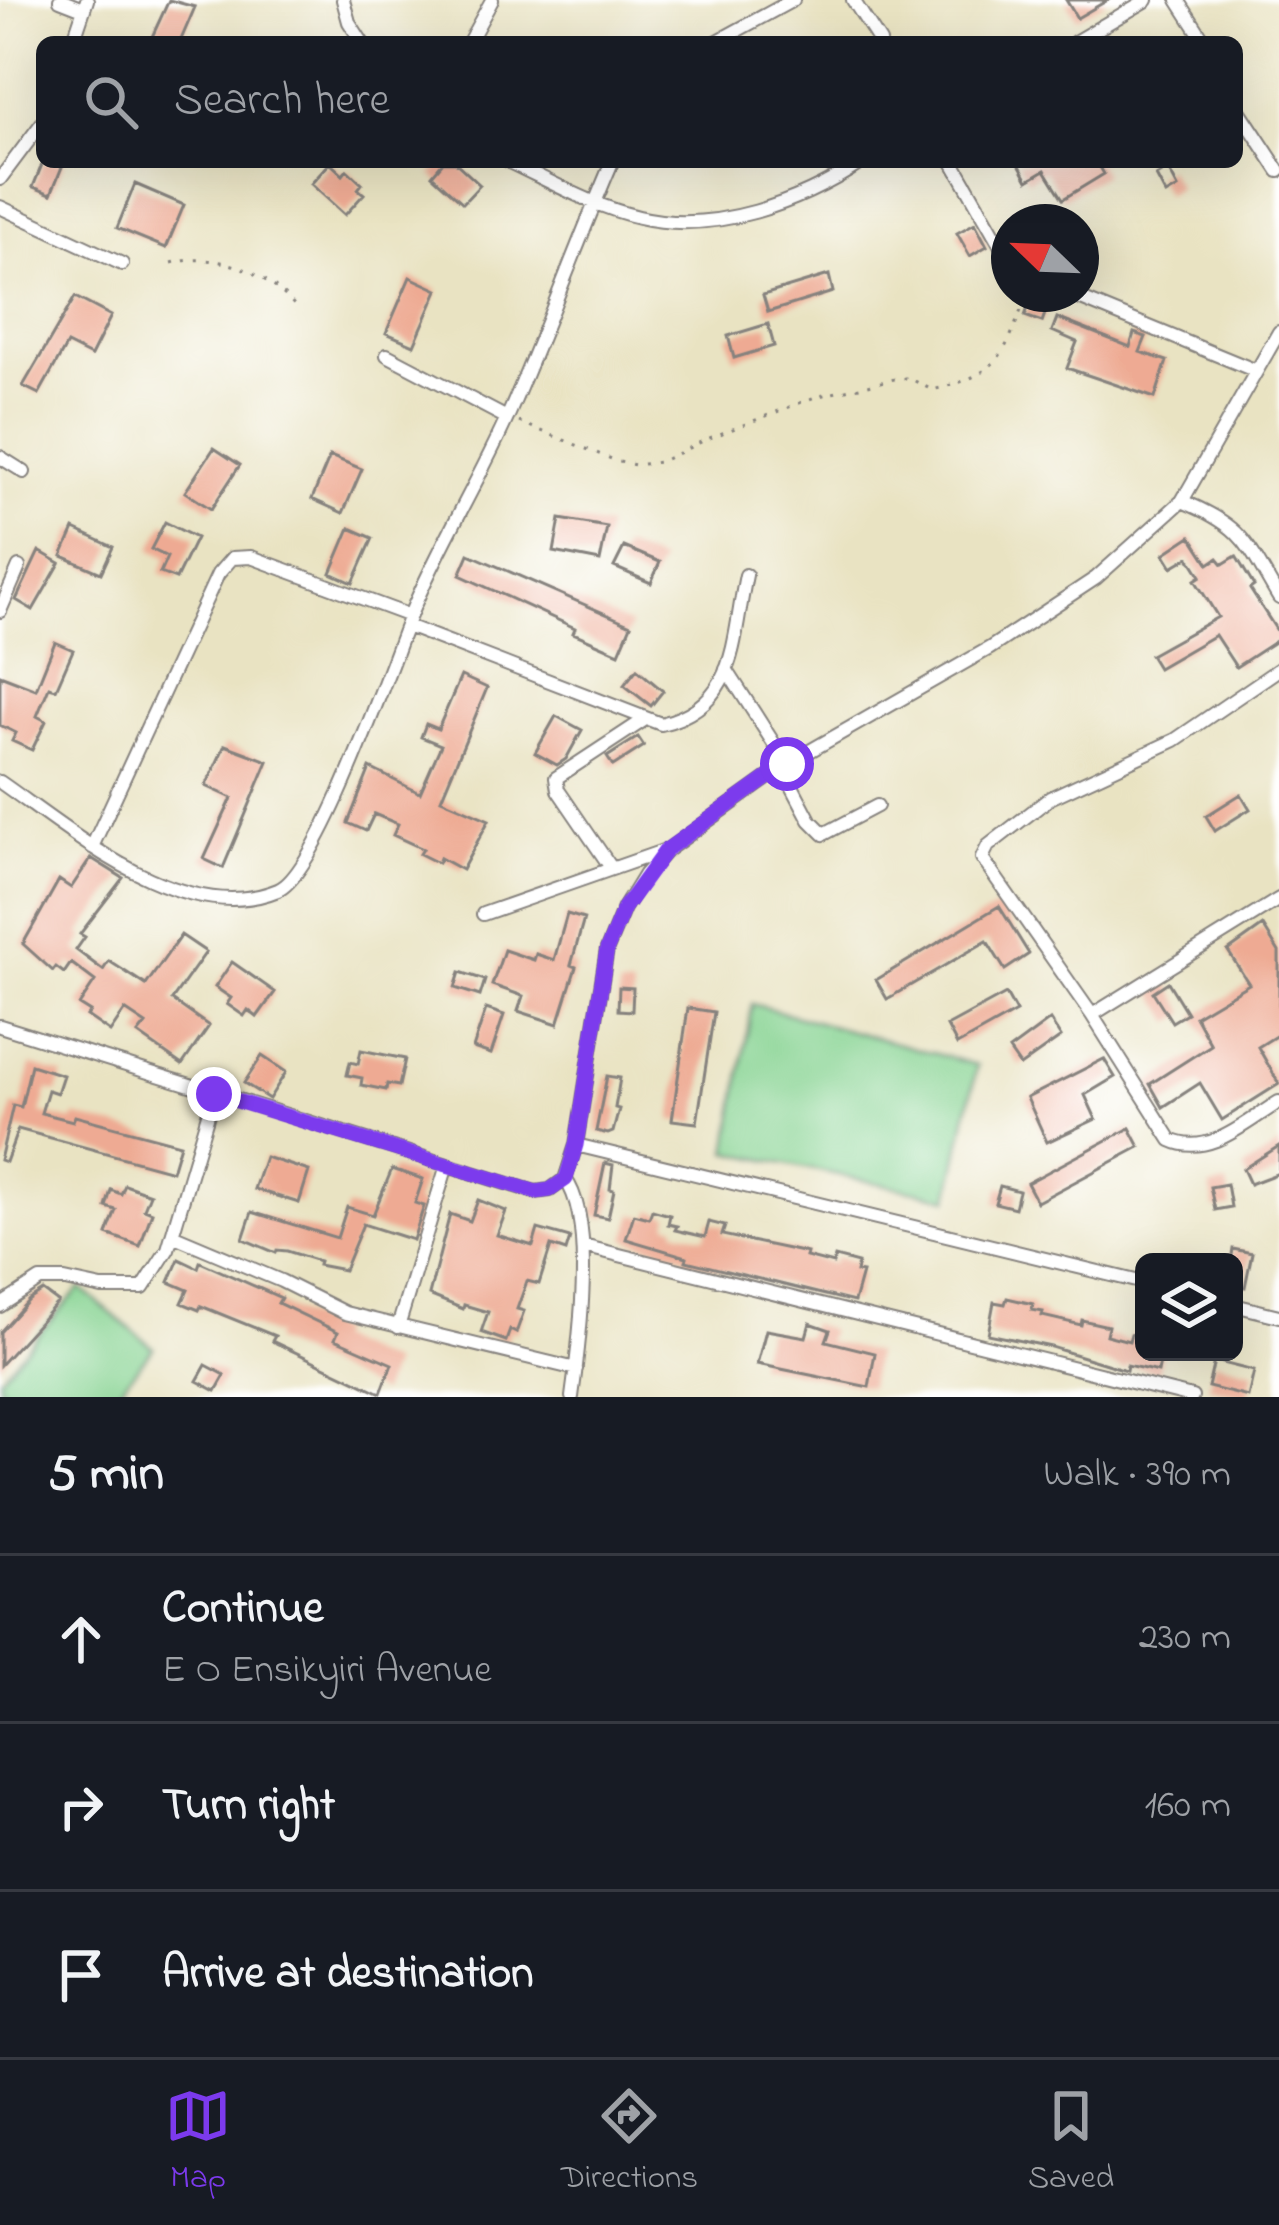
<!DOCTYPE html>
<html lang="en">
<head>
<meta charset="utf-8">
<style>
	body { margin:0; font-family:"Indie Flower",sans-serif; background:#242831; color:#f1f3f6 }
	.controls { position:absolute; right:36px; bottom:36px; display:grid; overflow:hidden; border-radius:18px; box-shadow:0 12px 48px #0002 }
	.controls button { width:108px; height:108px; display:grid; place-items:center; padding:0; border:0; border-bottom:3px solid #363941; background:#171b24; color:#f1f3f6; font:60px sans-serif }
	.compass { position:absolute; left:991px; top:204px; width:108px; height:108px; border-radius:50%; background:#171b24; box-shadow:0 12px 48px #0002; rotate:293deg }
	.stop { position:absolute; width:36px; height:36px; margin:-27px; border:9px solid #7c3aed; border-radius:50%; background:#fff }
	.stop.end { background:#7c3aed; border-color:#fff; box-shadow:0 3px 12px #0008 }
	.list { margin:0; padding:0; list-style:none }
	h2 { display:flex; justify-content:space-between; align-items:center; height:156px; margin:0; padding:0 48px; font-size:51px }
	h2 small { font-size:39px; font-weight:400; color:#9ea1a6 }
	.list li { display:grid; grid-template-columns:78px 1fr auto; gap:36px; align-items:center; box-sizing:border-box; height:168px; padding:0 48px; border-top:3px solid #363941 }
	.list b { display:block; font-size:45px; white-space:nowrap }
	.list p { margin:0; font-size:39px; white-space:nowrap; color:#9ea1a6 }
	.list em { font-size:39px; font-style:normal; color:#9ea1a6 }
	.icon { flex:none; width:66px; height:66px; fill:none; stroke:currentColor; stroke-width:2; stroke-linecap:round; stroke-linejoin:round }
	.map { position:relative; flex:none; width:1279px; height:1397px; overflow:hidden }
	.search { position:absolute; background:#171b24; box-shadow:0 12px 48px #0002; left:36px; right:36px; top:36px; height:132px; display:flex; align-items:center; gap:30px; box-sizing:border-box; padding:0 42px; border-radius:18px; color:#9ea1a6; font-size:45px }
	.sheet { height:660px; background:#171b24 }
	nav { display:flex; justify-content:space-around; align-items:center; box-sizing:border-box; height:168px; border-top:3px solid #363941; background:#171b24; font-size:33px; color:#9ea1a6 }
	nav a { display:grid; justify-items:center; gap:6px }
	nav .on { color:#7c3aed }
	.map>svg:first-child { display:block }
</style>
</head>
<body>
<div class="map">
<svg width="1279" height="1397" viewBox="0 0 1279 1397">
	<rect width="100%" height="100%" fill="#fff"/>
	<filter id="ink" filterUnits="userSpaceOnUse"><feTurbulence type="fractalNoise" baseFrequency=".00833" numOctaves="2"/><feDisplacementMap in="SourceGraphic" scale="24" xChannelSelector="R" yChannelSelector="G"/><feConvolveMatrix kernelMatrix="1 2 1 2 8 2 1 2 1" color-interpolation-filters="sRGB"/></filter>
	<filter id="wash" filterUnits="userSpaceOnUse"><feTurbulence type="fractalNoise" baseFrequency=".004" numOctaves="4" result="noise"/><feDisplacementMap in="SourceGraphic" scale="48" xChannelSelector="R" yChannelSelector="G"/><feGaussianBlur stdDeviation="2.7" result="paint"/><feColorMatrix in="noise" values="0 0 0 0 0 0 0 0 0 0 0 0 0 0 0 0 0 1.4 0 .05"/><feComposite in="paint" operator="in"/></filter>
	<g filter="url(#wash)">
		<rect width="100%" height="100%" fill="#e9e3c2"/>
		<path fill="#86d391" stroke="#547a66" stroke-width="3" d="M752,1004L977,1065L949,1198L728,1152Z
			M80,1288L154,1348L112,1397H11L0,1387V1377Z"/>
		<g id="blocks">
			<path fill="#eeaa93" d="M169,0L195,7L180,42L151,39Z
				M1066,0H1108L1077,18Z
				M43,162H64L51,194L33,187Z
				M443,162H455L480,185L463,203L432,175Z
				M1018,162H1097L1104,174L1063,199L1045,170L1028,180Z
				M330,163L343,175L347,170L362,184L358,189L364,194L345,215L311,184Z
				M1168,169L1178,188L1166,195L1156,176Z
				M135,184L184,205L166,248L117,228Z
				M975,223L987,246L970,256L957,233Z
				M829,275L833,292L768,312L763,295Z
				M410,277L438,290L414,345L386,333Z
				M1033,294L1050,300L1042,322L1025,316Z
				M75,297L111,316L91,356L67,344L39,394L23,386Z
				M1057,318L1130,347L1134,333L1146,337L1140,352L1167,361L1155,398L1067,368L1077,342L1052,331Z
				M768,324L774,346L734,358L728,336Z
				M214,448L240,465L211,509L185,492Z
				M330,456L362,469L343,513L312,499Z
				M560,519L607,527L600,561L554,552Z
				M165,522L196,538L176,579L160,573L167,557L151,549Z
				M350,528L373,538L353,583L331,573Z
				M74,529L113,547L101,573L62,556Z
				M1191,536L1209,564L1218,558L1223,564L1236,556L1254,586L1250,589L1279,634V639L1236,667L1215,635L1158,668L1150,655L1218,617L1195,580L1201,576L1189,557L1172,567L1164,554Z
				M624,547L660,562L651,583L614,567Z
				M39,551L60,563L33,610L16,600Z
				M469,554L631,625L619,653L573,633L575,628L460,575Z
				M55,642L73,650L56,689L49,687L37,716L46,721L32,750L12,741L16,733L0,725V675L36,689Z
				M637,669L663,691L651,706L624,685Z
				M461,676L487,688L441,799L489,820L462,870L440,858L438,863L420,854L423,849L393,835L398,824L374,814L366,831L348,823L370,768L420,793L441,745L421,737L426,724L438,729Z
				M556,716L582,730L566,759L557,765L535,753Z
				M638,737L644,746L613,766L607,757Z
				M225,745L268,761L223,868L204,859L232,798L206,786Z
				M1241,794L1250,809L1215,831L1206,816Z
				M91,858L123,878L80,934L85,937L76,950L103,970L109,961L146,985L181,935L206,952L172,1000L209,1026L182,1065L138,1034L146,1024L125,1010L110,1032L87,1016L90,1012L79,1005L95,981L71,963L64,973L56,967L53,971L23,944L59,880L71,888Z
				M999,906L1029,954L1005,970L987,941L887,999L876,980Z
				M567,914L584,919L571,965L576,967L558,1024L518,1011L523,996L492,985L504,950L534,960L536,954L554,960Z
				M1263,926L1279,952V1034L1258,1047L1279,1084L1222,1120L1200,1083L1163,1107L1150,1084L1211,1045L1195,1016L1249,984L1228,951Z
				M232,962L275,992L257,1017L248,1010L244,1016L227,1004L231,998L215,987Z
				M460,972L485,980L480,996L455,988Z
				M1168,982L1187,1013L1172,1022L1153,992Z
				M619,987L633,988L632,1011L618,1010Z
				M1006,994L1016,1012L957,1045L947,1026Z
				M688,1008L714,1012L697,1123L672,1120Z
				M486,1009L504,1015L491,1054L473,1048Z
				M1050,1020L1061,1037L1020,1066L1009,1050Z
				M361,1050L405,1059L399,1086L387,1084L386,1090L361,1085L362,1078L347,1075L350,1062L358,1064Z
				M262,1056L286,1072L269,1099L244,1083Z
				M1104,1059L1115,1077L1085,1095L1096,1119L1047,1142L1027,1098Z
				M31,1065L63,1075L57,1093L48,1090L41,1113L73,1121L75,1116L180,1144L172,1171L18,1129L6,1162L0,1160L13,1105L21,1107Z
				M607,1076L620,1078L615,1108L619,1109L613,1132L608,1134L596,1131Z
				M1130,1128L1140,1147L1037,1202L1027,1183Z
				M1279,1146V1173L1250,1184L1243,1169Z
				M265,1157L309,1171L299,1203L254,1189Z
				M605,1163L613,1165L610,1189L614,1190L608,1218L594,1215Z
				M392,1169L423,1179L415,1203L424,1206L413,1240L363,1224L344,1270L318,1265L319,1261L287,1251L277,1250L276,1253L243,1239L252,1212L337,1238L347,1207L373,1215Z
				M1227,1184L1231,1207L1215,1210L1210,1187Z
				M125,1185L150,1194L144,1209L152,1212L140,1246L107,1234L116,1210L106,1207L111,1190L121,1194Z
				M1000,1186L1019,1191L1015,1208L995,1203Z
				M478,1200L506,1211L497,1235L533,1246L538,1229L570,1238L566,1251L551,1246L539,1284L527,1281L517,1309L524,1311L516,1333L510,1330L506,1341L481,1332L488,1312L464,1305L463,1309L429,1295L450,1214L470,1221Z
				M652,1210L670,1215L668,1224L677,1226L675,1230L705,1237L709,1222L725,1226L722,1235L807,1253L806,1257L833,1264L835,1257L858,1263L856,1272L862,1273L854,1302L686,1261L687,1257L626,1239L634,1214L649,1218Z
				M1233,1249L1252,1253L1245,1287L1234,1285V1262H1231Z
				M179,1259L198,1268L200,1262L281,1298L278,1303L338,1332L335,1339L392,1364L381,1393L272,1341L275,1336L201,1306L199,1310L182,1303L188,1290L169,1282Z
				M43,1291L58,1302L0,1365V1332L29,1300Z
				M1007,1298L1033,1304L1032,1310L1043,1312L1042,1316L1081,1325L1082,1320L1108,1326L1106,1335L1129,1341L1131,1334L1144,1337V1352H1162L1158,1372L1127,1365L1126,1370L1051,1347L988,1334L994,1302L1005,1304Z
				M810,1323L830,1330L826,1341L875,1353L869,1387L757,1364L766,1330L806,1337Z
				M1214,1361L1254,1371L1248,1397L1208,1387Z
				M206,1365L225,1375L216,1391L197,1381Z"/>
		</g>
	</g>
	<g filter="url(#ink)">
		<use href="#blocks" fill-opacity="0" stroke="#86827e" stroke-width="3"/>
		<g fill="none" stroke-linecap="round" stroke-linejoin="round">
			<g stroke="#86827e" stroke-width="16">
				<path id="street" d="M60,0L83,9
					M343,0L349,22L362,42
					M853,0L880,42
					M1178,0L1205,42
					M73,42L87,0
					M469,42L492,0
					M716,42L793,0
					M1075,42L1147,0
					M1237,107L1279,171
					M509,162C550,181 594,207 639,217C714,235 800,203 862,162
					M953,162L1009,260
					M0,179L42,123
					M0,207L122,264
					M1069,294L1254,370
					M387,355L507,418
					M0,457L24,472
					M1182,501C1245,527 1246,543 1279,598
					M0,611L19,567
					M407,626L661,724C738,705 732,641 746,575
					M726,669L787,764
					M1279,669L1175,740L1050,798L988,846L982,858L1092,1015L1171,1140C1209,1158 1247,1121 1279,1102
					M782,767L810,820L824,834L877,806
					M0,782C72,832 183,929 278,890C319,873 391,662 411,613C439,546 478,483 508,416C545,332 576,246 612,162
					M92,847L218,574L232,558L251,557L410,616
					M612,869L558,790L556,778L644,720
					M483,914L663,851
					M1092,1015L1279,899
					M0,1026L535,1192L550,1190L565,1179L576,1145L607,949L624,908L645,874L666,851L787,764L990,648L1096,578L1182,501L1279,332
					M576,1145L1144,1283
					M565,1179C596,1219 579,1346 572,1397
					M172,1235L281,1281L345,1313L576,1369
					M583,1246L1192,1397
					M1234,1305L1279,1316
					M0,1306L40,1280H65L102,1288H143L168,1249L214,1094
					M398,1327L447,1165"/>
			</g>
			<path stroke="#86827e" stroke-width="3" stroke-dasharray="3 9" stroke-linecap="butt" d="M172,263C218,252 263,270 295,306
				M519,422L619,462L635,465L660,462L707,439L815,397L899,378H909L932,390C1002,374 1004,355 1027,294"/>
			<use href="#street" stroke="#fff" stroke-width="12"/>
		</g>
	</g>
	<g fill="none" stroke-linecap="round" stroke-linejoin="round" filter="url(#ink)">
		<path stroke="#7c3aed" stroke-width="15" d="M214,1094L536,1192L550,1190L566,1179L576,1145L607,949L624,908L666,850L787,764"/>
	</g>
</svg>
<div class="controls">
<button><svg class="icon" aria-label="layers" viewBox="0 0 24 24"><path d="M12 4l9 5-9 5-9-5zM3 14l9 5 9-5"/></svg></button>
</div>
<svg class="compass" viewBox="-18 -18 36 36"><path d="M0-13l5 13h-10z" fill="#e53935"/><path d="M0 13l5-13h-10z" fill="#9ea1a6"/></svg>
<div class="stop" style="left:787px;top:764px"></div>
<div class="stop end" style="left:214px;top:1094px"></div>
<div class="search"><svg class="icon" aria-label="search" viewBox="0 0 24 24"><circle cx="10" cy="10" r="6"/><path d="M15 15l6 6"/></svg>Search here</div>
</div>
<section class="sheet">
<h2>5 min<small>Walk · 390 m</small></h2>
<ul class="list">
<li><svg class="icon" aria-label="ahead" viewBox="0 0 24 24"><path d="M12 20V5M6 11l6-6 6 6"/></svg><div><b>Continue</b><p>E O Ensikyiri Avenue</p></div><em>230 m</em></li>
<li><svg class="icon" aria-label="right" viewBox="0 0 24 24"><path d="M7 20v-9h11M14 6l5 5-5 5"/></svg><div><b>Turn right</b></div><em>160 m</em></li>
<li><svg class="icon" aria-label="arrive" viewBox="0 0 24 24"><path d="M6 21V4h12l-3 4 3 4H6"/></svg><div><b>Arrive at destination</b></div></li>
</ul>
</section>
<nav>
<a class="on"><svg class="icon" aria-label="map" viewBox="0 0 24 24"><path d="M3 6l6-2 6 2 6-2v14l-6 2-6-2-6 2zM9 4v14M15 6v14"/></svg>Map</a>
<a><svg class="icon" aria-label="directions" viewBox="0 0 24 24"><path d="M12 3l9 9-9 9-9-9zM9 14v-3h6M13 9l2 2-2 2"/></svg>Directions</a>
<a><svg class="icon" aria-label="saved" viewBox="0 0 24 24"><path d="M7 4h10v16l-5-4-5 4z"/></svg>Saved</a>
</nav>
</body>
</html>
